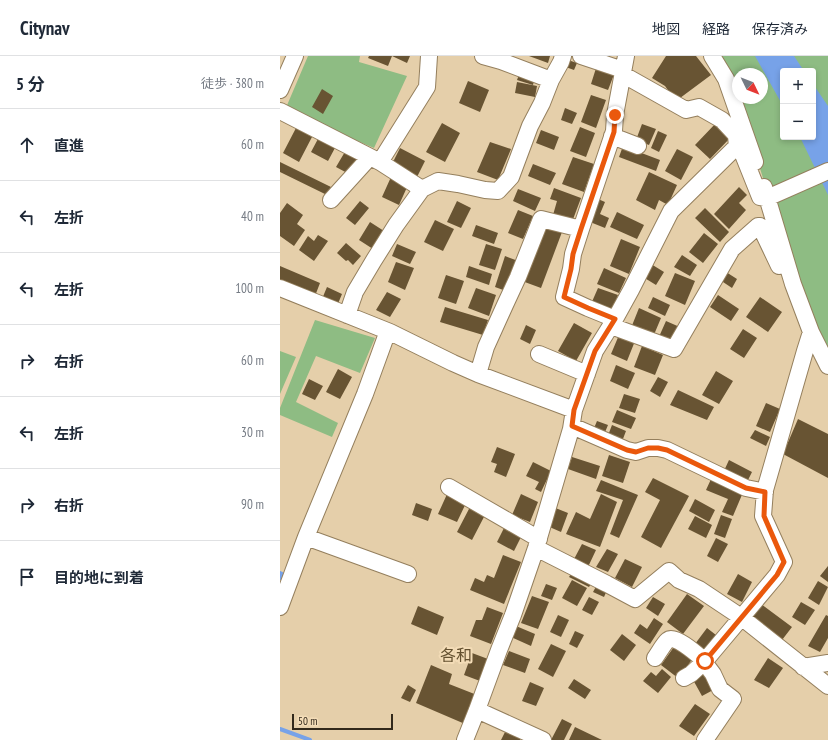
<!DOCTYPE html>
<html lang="ja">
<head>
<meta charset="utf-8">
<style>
	body { margin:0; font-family:"PT Sans Narrow","Noto Sans JP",sans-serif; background:#f2f2f3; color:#1f2937 }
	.controls { position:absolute; right:12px; top:12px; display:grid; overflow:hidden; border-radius:4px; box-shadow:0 2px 6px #0003 }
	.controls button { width:36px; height:36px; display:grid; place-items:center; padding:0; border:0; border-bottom:1px solid #e0e1e3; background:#fff; color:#1f2937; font:20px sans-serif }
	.compass { position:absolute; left:452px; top:12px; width:36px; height:36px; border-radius:50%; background:#fff; box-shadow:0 2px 6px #0003; rotate:133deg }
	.scale { position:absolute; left:12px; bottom:10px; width:101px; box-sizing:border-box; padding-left:4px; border:2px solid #32291b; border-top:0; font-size:11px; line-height:14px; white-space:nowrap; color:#32291b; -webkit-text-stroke:3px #f3dcb7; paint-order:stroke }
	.stop { position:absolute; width:12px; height:12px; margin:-9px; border:3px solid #ea580c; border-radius:50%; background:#fff }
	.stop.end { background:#ea580c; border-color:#fff; box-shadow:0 1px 4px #0008 }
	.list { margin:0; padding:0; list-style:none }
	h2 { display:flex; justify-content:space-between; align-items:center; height:52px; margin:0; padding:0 16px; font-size:17px }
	h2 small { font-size:13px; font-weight:400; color:#747a83 }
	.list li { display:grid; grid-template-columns:26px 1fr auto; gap:12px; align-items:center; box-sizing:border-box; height:72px; padding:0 16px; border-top:1px solid #e0e1e3 }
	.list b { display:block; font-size:15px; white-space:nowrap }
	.list em { font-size:13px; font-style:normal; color:#747a83 }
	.icon { flex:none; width:22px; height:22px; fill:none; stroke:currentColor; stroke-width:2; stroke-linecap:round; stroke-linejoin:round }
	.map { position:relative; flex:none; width:548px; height:684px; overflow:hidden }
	header { display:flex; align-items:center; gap:24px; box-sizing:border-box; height:56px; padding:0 20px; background:#fff; border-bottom:1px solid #e0e1e3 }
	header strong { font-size:19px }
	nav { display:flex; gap:22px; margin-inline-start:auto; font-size:14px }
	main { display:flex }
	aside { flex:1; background:#fff }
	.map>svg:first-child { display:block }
</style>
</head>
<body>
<header>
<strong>Citynav</strong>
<nav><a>地図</a><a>経路</a><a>保存済み</a></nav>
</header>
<main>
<aside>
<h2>5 分<small>徒歩 · 380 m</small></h2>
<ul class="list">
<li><svg class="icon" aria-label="ahead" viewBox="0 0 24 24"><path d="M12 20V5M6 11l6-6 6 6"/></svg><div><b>直進</b></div><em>60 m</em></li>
<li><svg class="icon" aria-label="left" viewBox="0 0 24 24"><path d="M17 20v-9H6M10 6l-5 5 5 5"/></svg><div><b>左折</b></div><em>40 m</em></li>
<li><svg class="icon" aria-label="left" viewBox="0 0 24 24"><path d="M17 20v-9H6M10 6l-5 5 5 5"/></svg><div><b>左折</b></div><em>100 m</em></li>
<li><svg class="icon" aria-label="right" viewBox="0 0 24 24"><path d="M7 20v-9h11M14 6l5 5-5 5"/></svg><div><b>右折</b></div><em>60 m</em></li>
<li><svg class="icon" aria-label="left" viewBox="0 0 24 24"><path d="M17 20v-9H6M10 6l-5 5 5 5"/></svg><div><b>左折</b></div><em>30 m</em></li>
<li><svg class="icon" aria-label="right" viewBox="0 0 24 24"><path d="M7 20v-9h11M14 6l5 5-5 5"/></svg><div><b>右折</b></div><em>90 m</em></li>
<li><svg class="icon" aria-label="arrive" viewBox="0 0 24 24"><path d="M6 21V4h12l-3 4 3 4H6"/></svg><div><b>目的地に到着</b></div></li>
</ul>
</aside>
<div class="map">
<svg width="548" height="684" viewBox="0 0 548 684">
	<rect width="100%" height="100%" fill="#e5cfaa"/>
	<path fill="#8ebc83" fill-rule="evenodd" d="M28,0H80L79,6L127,20L94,92L5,54Z
		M442,0H548V310L503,186L451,20ZM503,15H533V81H503ZM458,18H482V42H458Z
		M35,264L95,282L80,317L36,300L16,346L58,367L52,381L0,359V352Z
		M0,295L16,301L0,338Z"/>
	<path fill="#77a2e8" d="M475,0H514L524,15H503V50Z
		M533,28L548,50V139L520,81H533Z"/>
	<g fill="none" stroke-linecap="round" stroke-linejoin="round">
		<path stroke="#77a2e8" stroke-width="4" d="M0,517L2,518L0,522
			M0,673L30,684"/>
	</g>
	<path fill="#685433" d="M89,0H130L127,7L112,0L108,10L88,2Z
		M249,0H270L268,7Z
		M386,0H416L431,19L396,45L385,30L372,22Z
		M285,3L297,7L294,14L283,10Z
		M317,9L335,16L328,34L311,28Z
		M240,16L255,21L253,29L237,24Z
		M188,25L209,34L200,56L179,47Z
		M237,26L257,30L255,41L235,37Z
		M42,33L53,40L43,58L32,51Z
		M311,39L326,44L316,72L301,66Z
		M285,52L297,57L292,68L281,64Z
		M162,67L180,77L165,106L146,96Z
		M436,67L451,81L430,103L415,89Z
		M362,68L376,73L369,89L356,84Z
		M300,71L315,77L306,101L290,95Z
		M16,72L32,81L19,106L3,97Z
		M261,74L279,81L274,94L256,87Z
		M378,75L387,79L379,96L371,92Z
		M39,81L56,90L48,105L31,96Z
		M210,86L231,93L218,124L197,116Z
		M343,90L380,104L376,115L339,101Z
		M120,92L145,105L136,123L111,110Z
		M397,93L413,101L401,124L385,115Z
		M66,94L78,101L69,118L56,111Z
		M293,101L314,108L304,136L282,128Z
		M0,106L51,131L47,139L0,116Z
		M253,108L276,117L270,129L248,120Z
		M369,116L397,129L388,149L379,144L375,154L356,144Z
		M111,121L128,129L119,149L102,141Z
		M459,131L467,139L459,147L466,154L449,173L434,158Z
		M274,132L301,142L292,166L273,159L277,145L270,143Z
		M238,133L261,142L255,155L233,145Z
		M318,143L325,146L320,158L329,162L325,172L310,166Z
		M80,145L89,152L75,169L66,162Z
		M177,145L191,152L181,172L167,166Z
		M7,147L23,159L17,168L25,174L14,190L0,180V157Z
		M425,152L449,176L440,186L415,162Z
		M238,154L253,160L243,183L228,177Z
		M337,156L364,169L357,183L330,171Z
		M155,164L174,173L163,195L144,186Z
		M90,166L104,175L93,193L79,184Z
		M196,169L218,177L214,188L192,180Z
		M263,169L282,176L261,232L242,225Z
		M424,177L438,188L423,207L409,196Z
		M38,179L48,185L34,205L19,194L28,180L34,185Z
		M341,183L360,191L349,218L330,210Z
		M66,187L81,200L73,209L68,204L66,205L57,197Z
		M117,188L136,196L130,208L112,200Z
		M206,188L222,193L215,214L199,209Z
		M402,199L417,209L410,220L394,211Z
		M225,200L241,206L226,235L215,231Z
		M116,206L134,212L125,234L108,226Z
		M371,208L384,216L376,229L363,221Z
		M0,210L40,227L35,240L0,226Z
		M189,210L212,218L209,229L186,221Z
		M324,212L346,222L339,237L317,228Z
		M446,216L457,223L452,232L440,224Z
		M395,217L415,225L405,249L385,240Z
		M166,219L184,225L176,248L158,242Z
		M47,231L62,238L57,250L42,243Z
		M196,232L216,239L209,260L188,252Z
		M318,232L338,239L331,256L311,248Z
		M107,236L121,243L110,261L96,254Z
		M438,239L459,253L451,265L430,251Z
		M373,241L390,249L385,260L368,252Z
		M480,241L502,256L488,276L466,261Z
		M165,251L208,264L203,279L160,266Z
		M359,252L381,262L373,281L351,272Z
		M386,265L402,272L394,290L378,283Z
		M294,267L312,277L296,305L278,295Z
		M246,269L256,274L250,288L240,283Z
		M463,273L477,282L464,302L450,293Z
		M339,279L355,285L347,305L331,298Z
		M362,290L383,299L375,319L354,311Z
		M336,309L355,317L348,333L330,325Z
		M58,313L72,321L60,343L46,336Z
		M436,315L453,325L439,348L422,339Z
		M378,321L388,326L380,341L370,335Z
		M29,323L43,330L35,344L22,338Z
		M398,334L434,351L427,364L390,349Z
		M344,338L360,343L355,357L339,352Z
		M486,347L500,353L490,376L476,370Z
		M337,354L356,362L351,373L332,366Z
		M518,363L548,378V422L503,398Z
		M317,365L328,369L323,381L312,377Z
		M332,369L346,375L341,388L327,382Z
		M475,374L490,381L486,390L470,382Z
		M217,391L235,398L226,421L214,416L217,408L211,406Z
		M329,399L350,406L343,427L322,420Z
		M292,401L320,410L316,423L288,413Z
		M449,404L472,416L466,428L443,417Z
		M253,406L271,415L261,436L255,433L259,426L246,420Z
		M432,421L464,434L453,460L442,456L448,443L426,434Z
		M373,422L409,440L381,492L361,481L380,444L365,436Z
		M321,424L358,439L339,482L330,478L343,444L316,435Z
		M168,436L187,445L177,466L158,458Z
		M241,438L258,446L250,466L232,459Z
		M321,438L337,446L320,491L286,478L296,456L310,463Z
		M415,443L435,454L429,466L409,455Z
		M136,447L152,453L148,465L132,459Z
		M190,451L205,459L192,484L177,476Z
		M273,451L288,457L281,476L265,469Z
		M441,459L452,463L445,482L434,478Z
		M415,460L432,469L426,482L408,473Z
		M225,470L242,479L234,495L217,486Z
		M436,482L448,488L438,506L427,500Z
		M302,488L316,494L308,511L293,505Z
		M327,493L338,498L328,516L316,511Z
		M223,499L241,506L224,548L190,534L195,522L204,526L207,519L214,522Z
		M345,503L362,511L352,531L335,522Z
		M548,510V526L540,520Z
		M294,513L314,523L309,531L289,521Z
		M458,518L472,526L462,546L447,538Z
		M292,524L307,532L297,550L282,542Z
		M538,525L548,531L539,549L528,542Z
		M318,527L328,532L324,541L313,536Z
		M266,528L277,532L272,544L261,540Z
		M407,538L424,550L403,578L387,566Z
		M252,540L269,546L258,573L241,567Z
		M309,541L319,546L312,559L302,554Z
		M373,541L385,548L378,560L366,552Z
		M521,546L535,554L525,569L512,561Z
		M481,548L512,571L502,584L471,561Z
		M138,550L164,561L157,579L131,568Z
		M207,551L223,557L211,588L190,580L196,564H202Z
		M278,559L289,564L281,581L270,576Z
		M546,559L548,560V582L540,596L528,590Z
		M374,562L383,568L370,588L354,577L360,568L367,573Z
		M236,570L255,578L251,590L231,581Z
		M427,572L436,579L424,595L415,588Z
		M295,575L304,579L297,592L289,588Z
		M342,578L356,589L344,605L330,594Z
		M271,588L286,595L273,621L258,613Z
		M396,588L414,601L398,622L381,609Z
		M229,595L250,603L245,617L223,609Z
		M192,597L208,603L200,625L184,619Z
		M488,602L503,612L489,632L474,624Z
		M151,609L172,618L169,628L197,639L185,668L136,647Z
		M382,613L391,621L378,637L363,625L371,616L376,620Z
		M425,615L435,633L422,640L412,622Z
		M294,623L311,634L305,643L288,632Z
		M250,626L264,632L256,650L242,645Z
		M128,629L136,634L130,646L121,642Z
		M415,648L430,658L414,680L399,670Z
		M282,663L292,668L284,684H271Z
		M295,671L322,684H289Z
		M226,674L241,682L240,684H221Z"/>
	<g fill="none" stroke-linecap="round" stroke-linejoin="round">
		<g stroke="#947f5d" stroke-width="18">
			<path id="minor" d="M203,0L221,5L271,24
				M301,0L343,14
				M432,0L446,23L475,106
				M342,18L406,54L419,51L442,64L456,79L457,92
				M0,34L15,0
				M0,55L100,106L142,133
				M332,80L358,90
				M100,106L147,31L149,0
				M484,131L513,228L531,276L548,310
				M51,144L90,101
				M0,232L110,276L173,307L198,318L294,354
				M67,259L75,236L94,204L116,169L142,133L158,125L178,128L205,134L218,135L231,121L250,70L262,47L271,24L281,6L283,0
				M335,263L308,252L284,241L291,213L293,198L301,173L334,75L335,59L346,0
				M331,270L394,293L452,193L478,170H480L499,210
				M259,298L307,318
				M198,318L206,291L225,249L238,221L261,163L301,173
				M292,370L347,394L356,396L368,392H378L387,394L466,432L485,436
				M169,431L259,483
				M26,481L128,518
				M256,492L327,528L355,543L389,515L399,524L419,533L461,561L548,630
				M0,551L26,481L85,338L105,283L110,276
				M375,602C378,598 384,587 388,584C395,578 419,600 425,605
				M523,611L548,607
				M404,622L411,618L424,606
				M197,654L263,684
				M185,684L197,654L219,594L233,559L256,492L291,373L294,354L315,295L335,263L351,234L391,155L456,91L462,96L480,141L487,142L548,115
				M425,684L453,643L440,633L433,618L424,606L497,519L504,506L483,460L485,434L525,295L531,276"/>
		</g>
		<use href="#minor" stroke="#fff" stroke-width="16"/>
	</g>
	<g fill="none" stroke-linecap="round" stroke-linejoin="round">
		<path stroke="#ea580c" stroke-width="5" d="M335,59L334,76L301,173L293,198L291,213L284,241L308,252L335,263L315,295L294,354L292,370L347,394L356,396L368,392H378L387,394L466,432L485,436L484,460L504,506L497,519L425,605"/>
	</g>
	<g text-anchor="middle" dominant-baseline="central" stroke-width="4" stroke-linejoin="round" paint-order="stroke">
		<g font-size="16" fill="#645130" stroke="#f3dcb7">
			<text x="176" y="599">各和</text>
		</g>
	</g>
</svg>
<div class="controls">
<button>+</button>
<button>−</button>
</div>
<svg class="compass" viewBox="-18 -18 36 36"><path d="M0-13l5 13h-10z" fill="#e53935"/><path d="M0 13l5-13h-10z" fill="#747a83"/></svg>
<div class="scale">50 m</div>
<div class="stop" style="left:425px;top:605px"></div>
<div class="stop end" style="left:335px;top:59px"></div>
</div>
</main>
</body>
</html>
